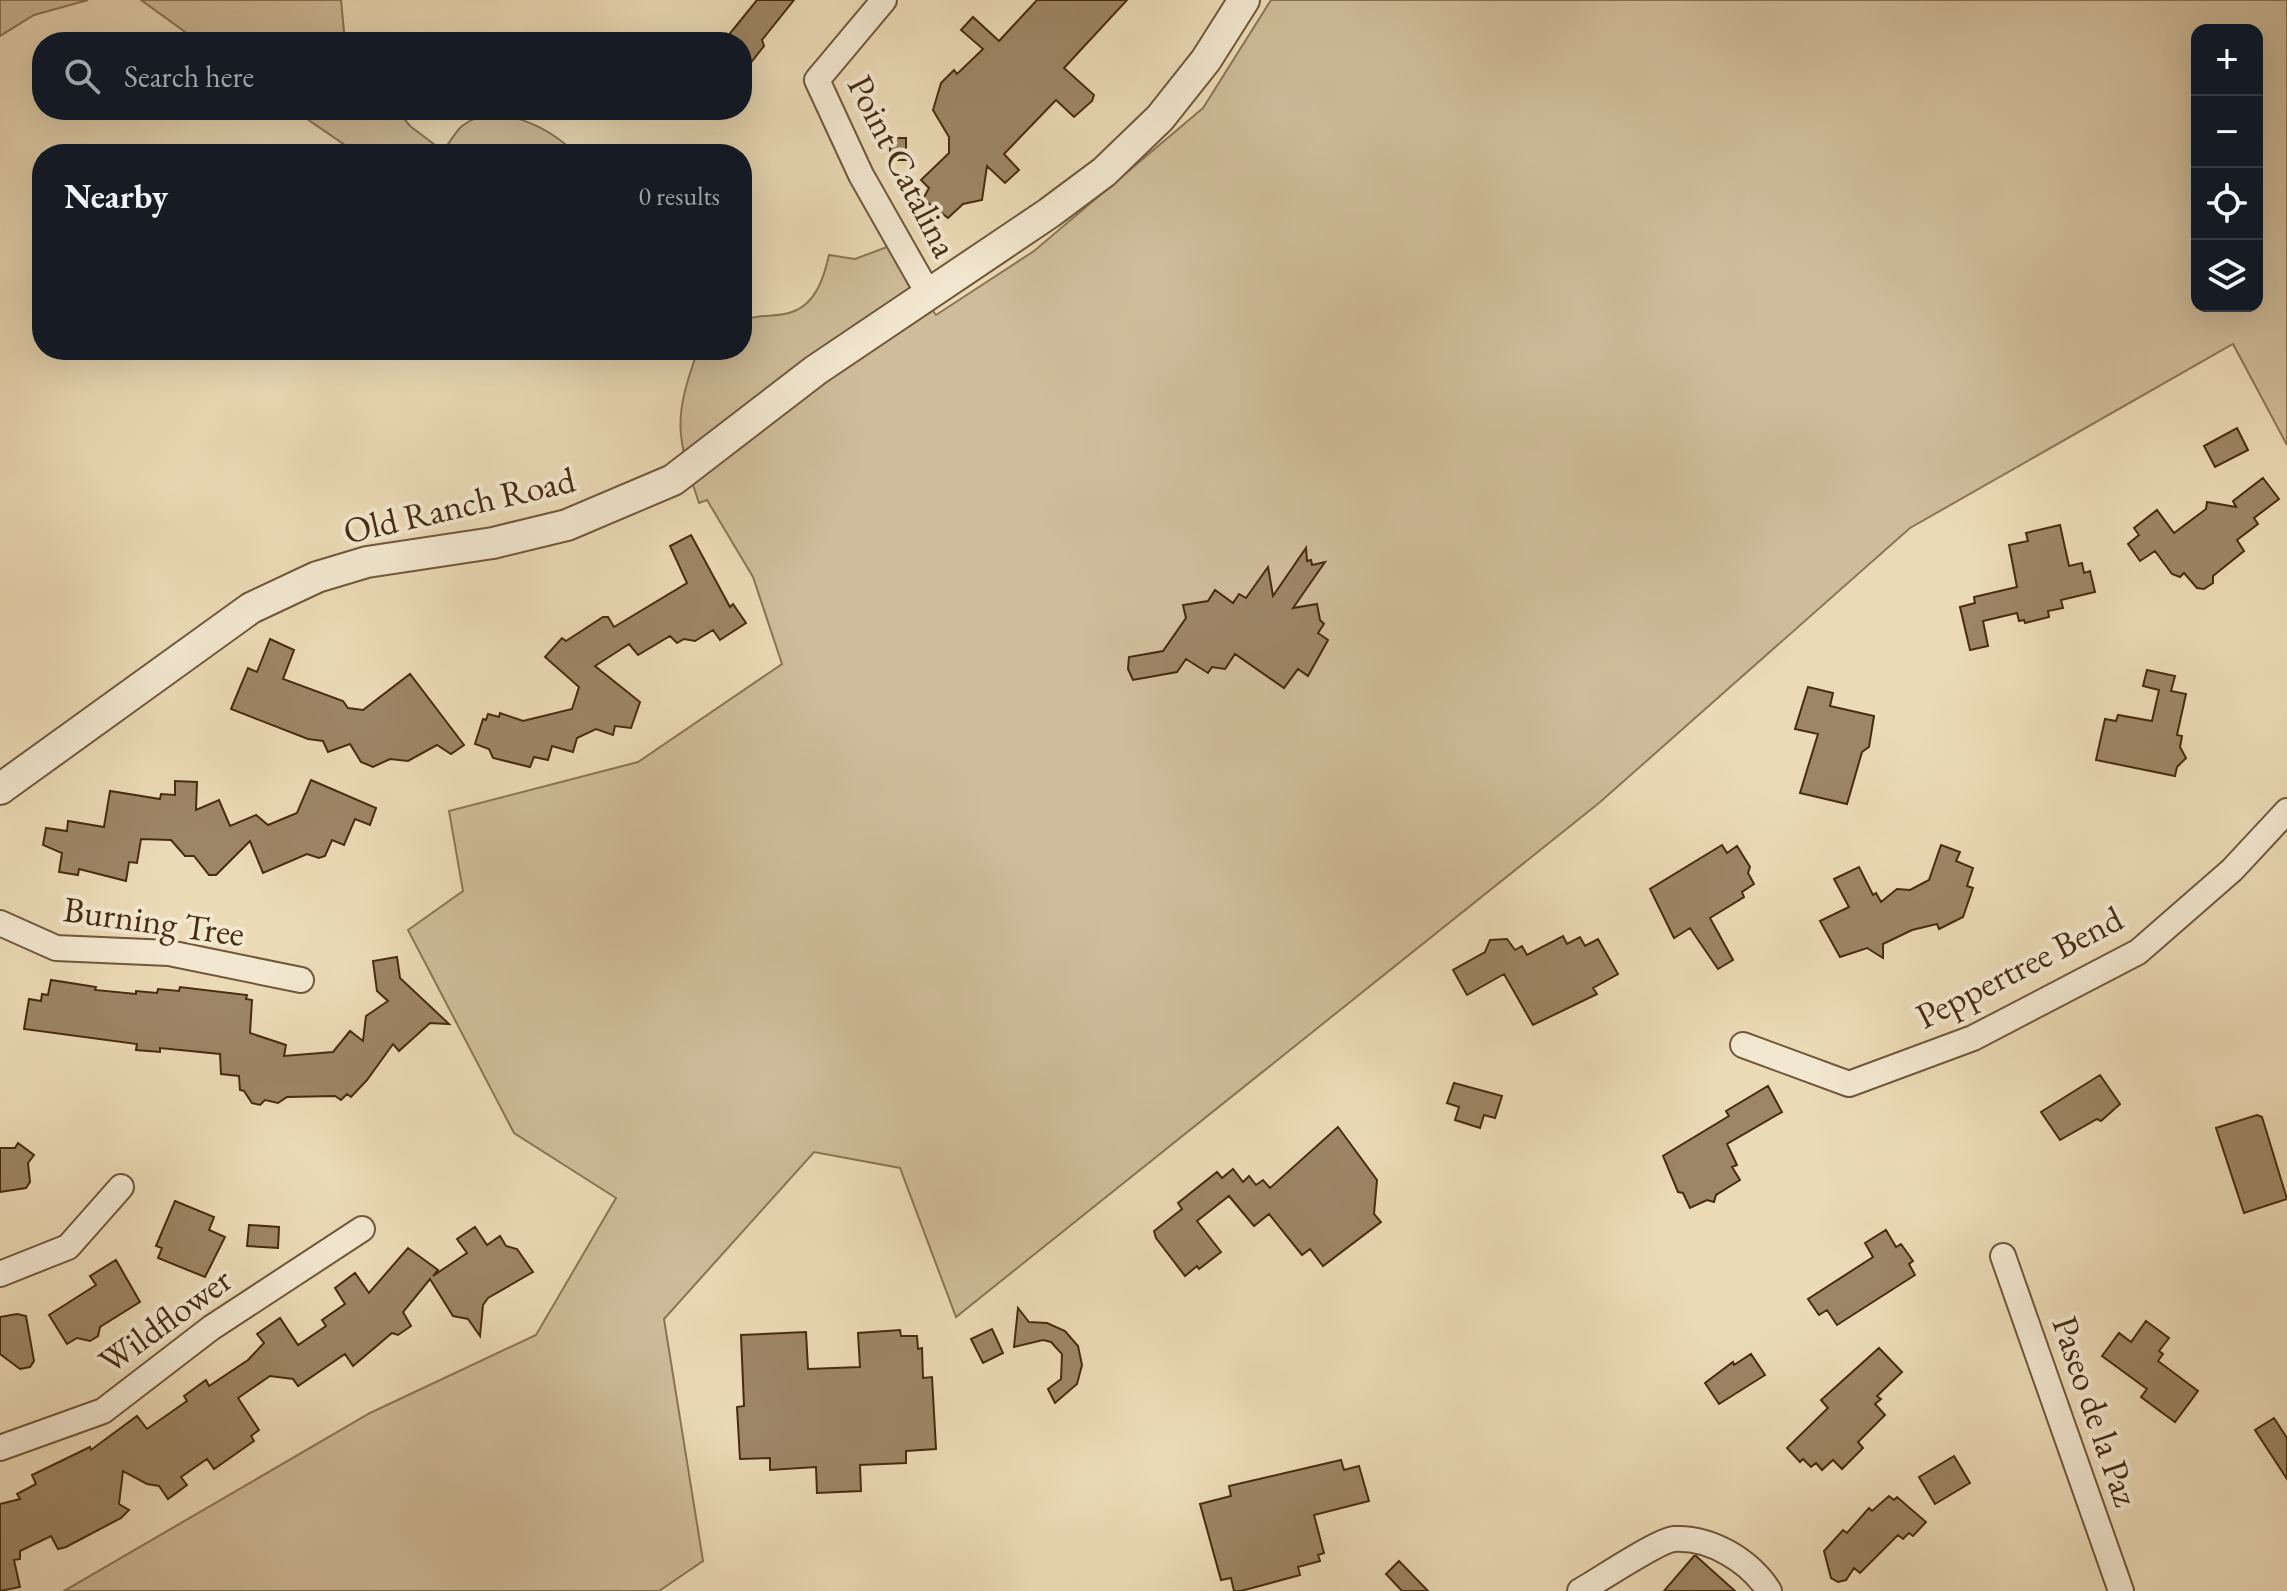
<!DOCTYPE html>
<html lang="en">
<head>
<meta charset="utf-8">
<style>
	body { margin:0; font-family:"EB Garamond",serif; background:#242831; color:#f1f3f6 }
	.controls { position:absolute; right:24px; top:24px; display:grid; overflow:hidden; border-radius:16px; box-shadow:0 8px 32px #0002 }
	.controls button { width:72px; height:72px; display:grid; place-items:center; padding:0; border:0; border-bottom:2px solid #363941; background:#171b24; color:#f1f3f6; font:40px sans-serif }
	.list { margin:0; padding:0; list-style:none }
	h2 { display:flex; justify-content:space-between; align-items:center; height:104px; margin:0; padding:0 32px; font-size:34px }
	h2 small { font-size:26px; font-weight:400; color:#9ea1a6 }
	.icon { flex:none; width:44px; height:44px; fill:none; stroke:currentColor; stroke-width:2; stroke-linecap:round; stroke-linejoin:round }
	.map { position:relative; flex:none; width:2287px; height:1591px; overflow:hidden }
	.search { position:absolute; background:#171b24; box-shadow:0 8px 32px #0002; left:32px; top:32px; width:720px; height:88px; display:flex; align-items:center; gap:20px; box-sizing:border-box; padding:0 28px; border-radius:32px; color:#9ea1a6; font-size:30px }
	.panel { position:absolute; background:#171b24; box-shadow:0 8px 32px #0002; left:32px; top:144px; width:720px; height:216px; border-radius:32px }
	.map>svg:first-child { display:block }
</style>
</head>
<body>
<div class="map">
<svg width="2287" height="1591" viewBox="0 0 2287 1591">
	<rect width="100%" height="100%" fill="#ebdab6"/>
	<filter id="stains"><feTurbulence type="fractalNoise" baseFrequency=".0025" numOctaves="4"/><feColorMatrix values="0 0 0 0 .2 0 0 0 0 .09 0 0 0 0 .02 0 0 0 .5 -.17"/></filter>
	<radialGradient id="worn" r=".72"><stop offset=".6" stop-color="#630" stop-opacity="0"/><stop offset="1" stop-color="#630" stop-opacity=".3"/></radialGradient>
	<path fill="#cfbc9a" stroke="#8c7455" stroke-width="2" fill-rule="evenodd" d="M0,0H88L34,15L0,36Z
		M141,0H341L345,42H199Z
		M1271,0H2287V445L2233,344L1910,528L1599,803L956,1317L900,1168L814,1152L664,1319L703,1561L659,1591H64L370,1413L536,1335L616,1198L514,1133L408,930L463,891L449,811L638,762L782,664L753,577L707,500L699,503C676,435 673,419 698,350H742V321C758,313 776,318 792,312C816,304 824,277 829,255L855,259L887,247L936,315L1034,251L1203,108ZM2197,30H2257V306H2197Z
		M294,110H397L410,126L443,151C449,144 455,132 462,126C497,99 550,128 576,154H358Z"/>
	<path fill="#9d8666" stroke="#482b10" stroke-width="2" d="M757,0H794L762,40L764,46L742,74V42H723Z
		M1037,0H1127L1064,68L1094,95L1092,101L1074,117L1056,100L1004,154L1019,170L1005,183L987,166L982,200L963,204L948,218L923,199L929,188L921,180L949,153V137L933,110L941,83L954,70L957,74L983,49L961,30L973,17L999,41Z
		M890,138H906V160H890Z
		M2237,428L2248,450L2215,467L2204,446Z
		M2263,478L2279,499L2254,518L2258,524L2237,540L2244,551L2213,576V583L2204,589L2197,588L2184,573L2180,577L2172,574L2155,551L2140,561L2128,544L2139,535L2134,528L2157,510L2174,533L2206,509L2207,502L2236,507L2233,501Z
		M2060,525L2069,566L2082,563L2084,573L2090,571L2095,592L2061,600L2063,608L2048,611L2049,617L2025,623L2024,620L2019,621L2017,613L1983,621L1988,646L1970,650L1960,607L1975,603L1974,597L2017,587L2009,545L2028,541L2026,533Z
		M691,535L730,607L733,604L746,623L720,640L713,630L695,641L684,639L677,643L670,636L638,655L629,644L595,666L640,702L631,728L615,726L613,735L596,729L577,738L573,752L552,746L548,760L534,757L530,767L493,758L489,749L475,744L483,719L486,720L488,714L499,717L500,713L523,721L572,709L579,687L545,657L562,638L566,641L603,617H608L614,627L687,583L670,546Z
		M1306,548L1307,561L1311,560L1312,565L1325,562L1293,608L1317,604L1320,620L1324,624L1318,633L1328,640L1308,676L1298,669L1284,688L1235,654L1225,669L1212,667L1208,673L1186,659L1177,672L1133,680L1128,669L1129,657L1163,651L1186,618L1183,605L1208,601L1215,590L1233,603L1239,594L1246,598L1268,567L1273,596Z
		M270,639L294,650L283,679L343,701L348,708L363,710L410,674L464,745L451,754L437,745L408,761L390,759L373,767L361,762L350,744L328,752L323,741L308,739L231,709L248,668L257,672Z
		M2147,670L2175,676L2171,691L2186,694L2177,735L2182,736L2180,747L2186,758L2177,767L2175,776L2096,760L2105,719L2116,721L2118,715L2152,721L2159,690L2143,686Z
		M1808,687L1833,693L1830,706L1874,716L1869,747L1862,752L1847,804L1800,793L1818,734L1795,729Z
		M311,780L376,808L370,825L355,819L344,845L332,840L325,856L319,858L307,854L263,873L250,841L216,875H209L194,856H185L171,840L141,839L137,863L129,862L126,881L79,869L78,875L59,872L62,853L43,845L46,828L67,831L68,821L104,827L110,791L160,799L161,794L175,795V781L197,782L196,810L219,800L230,826L256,815L268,825L297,813Z
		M1722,845L1727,853L1737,846L1750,867L1748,873L1754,884L1742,892L1744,897L1710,918L1733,960L1718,969L1690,928L1674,938L1650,889Z
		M1941,845L1960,852L1956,861L1973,868L1967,886L1973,888L1963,917L1939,929L1937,924L1912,930L1883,944V958L1867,948L1840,957L1820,921L1849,907L1834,879L1859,867L1873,895L1876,893L1881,902L1897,889L1910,890L1929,880Z
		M1563,936L1567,944L1580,937L1585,946L1598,939L1618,974L1593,988L1597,994L1533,1025L1504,974L1467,995L1453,970L1485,952L1490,940L1507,939L1515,950L1522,946L1527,955Z
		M397,957L400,978L449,1024L430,1023L399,1051L393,1044L367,1080L351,1097L347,1094L341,1100L335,1096L287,1097L278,1103L265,1100L260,1105L252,1103L244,1091L240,1090L239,1076L221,1074L220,1054L160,1048V1052L136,1050L137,1044L24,1029L29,999L41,1001L42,994L48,995L51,980L96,987L95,990L136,994V991L157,993L158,989L179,991L180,987L247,995L246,999L252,1000L250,1033L286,1045L284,1056L333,1052L350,1031L363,1041L366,1016L388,1001L377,991L373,961Z
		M2100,1075L2120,1104L2101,1121L2097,1119L2060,1140L2041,1112Z
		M1454,1083L1502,1096L1495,1118L1484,1115L1480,1128L1455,1120L1459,1107L1447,1103Z
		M1768,1086L1782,1112L1727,1144L1737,1165L1732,1167L1740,1180L1716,1195L1714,1202L1707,1200L1690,1208L1683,1193L1678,1192L1663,1156L1729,1116L1726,1111Z
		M2257,1115L2262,1117L2287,1199L2244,1213L2216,1128Z
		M1338,1127L1377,1180L1374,1214L1381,1222L1323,1266L1310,1249L1302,1255L1269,1214L1254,1226L1229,1196L1197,1221L1221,1252L1199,1269L1197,1266L1185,1276L1156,1238L1154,1231L1182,1209L1178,1203L1217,1172L1222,1178L1233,1169L1243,1182L1249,1176L1256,1185L1263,1180L1270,1188Z
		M18,1143L34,1155L28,1163L30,1182L26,1188L0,1192V1148H15Z
		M175,1201L214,1217L209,1230L225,1237L205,1277L158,1258L162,1248L156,1246Z
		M249,1225L279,1227L278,1248L247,1246Z
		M475,1227L487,1245L500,1236L506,1246L517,1249L533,1272L488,1298L483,1305L480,1336L468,1319L453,1316L430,1279L403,1312L411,1326L398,1335L392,1333L353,1366L345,1354L298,1386L293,1379L270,1376L238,1398L259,1430L251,1436L254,1441L214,1469L207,1459L181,1477L187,1485L168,1499L159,1486L147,1484L123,1471L119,1504L129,1510L121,1518L66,1547L58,1549L51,1536L20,1551V1559L14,1560L20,1587L0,1591V1504L20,1499L17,1494L36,1484L32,1475L90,1447L91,1450L137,1416L147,1429L187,1401L184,1396L206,1380L209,1386L248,1360L264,1343L257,1334L280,1318L298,1345L326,1326L322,1320L345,1304L335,1288L355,1273L369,1293L408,1248L438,1270L433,1276L467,1253L457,1239Z
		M1886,1230L1896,1247L1901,1244L1913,1261L1909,1264L1915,1275L1837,1325L1827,1310L1819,1315L1808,1299L1873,1257L1865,1243Z
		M116,1260L140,1302L100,1327L98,1336L90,1341L77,1338L67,1344L49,1315L96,1285L90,1276Z
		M1018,1308L1029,1322L1047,1323L1065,1331L1078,1346L1082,1365L1077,1384L1055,1403L1048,1389L1061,1379L1062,1354L1051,1342L1043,1340L1014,1347Z
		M17,1314L26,1316L34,1361L30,1367L20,1369L0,1354V1317Z
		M2146,1321L2169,1338L2159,1351L2163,1354L2158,1361L2198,1391L2175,1422L2141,1397L2147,1389L2102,1356L2119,1333L2131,1342Z
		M992,1329L1003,1353L983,1363L971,1339Z
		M900,1330L901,1336H917L918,1349L922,1348L923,1378L932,1377L936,1449L906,1451V1463L860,1465L861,1491L817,1493L816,1467L770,1470V1458L740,1459L737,1407L744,1406L741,1335L806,1332L808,1369L860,1367L858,1333Z
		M1879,1348L1902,1372L1877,1396L1881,1399L1875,1404L1885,1415L1858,1442L1863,1448L1842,1469L1833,1460L1822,1470L1816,1463L1811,1467L1803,1459L1800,1462L1787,1448L1828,1408L1821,1400Z
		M1751,1354L1765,1375L1719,1404L1705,1383L1733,1362L1734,1365Z
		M2274,1418L2287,1438V1479L2255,1430Z
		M1954,1456L1970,1483L1935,1504L1919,1477Z
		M1341,1460L1344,1470L1359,1466L1369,1501L1314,1515L1324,1553L1318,1555L1320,1561L1298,1567L1300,1575L1241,1591H1234L1231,1578L1221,1580L1200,1504L1231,1496L1229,1486Z
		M1889,1496L1894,1500L1897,1497L1926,1522L1913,1536L1909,1533L1903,1539L1898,1535L1860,1573L1854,1568L1846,1580L1838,1582L1831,1578L1824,1551L1843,1530L1847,1533L1869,1508L1872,1511Z
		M1694,1556H1696L1735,1591H1664Z
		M1399,1561L1428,1591H1402L1386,1574Z"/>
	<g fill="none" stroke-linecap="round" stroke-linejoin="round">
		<g stroke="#71573a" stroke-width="28">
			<path id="minor" d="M884,0L817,80L861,175L928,293
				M0,923L56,948L169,953L301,980
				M1743,1045L1849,1084L1973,1038L2138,952L2232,870L2287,811
				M2003,1256L2121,1591
				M0,1274L68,1247L121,1187
				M0,1448L103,1411L211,1328L362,1229
				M1580,1591C1598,1581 1659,1540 1674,1539C1711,1537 1750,1561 1769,1591"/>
		</g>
		<g stroke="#71573a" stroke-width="34">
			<path id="tertiary" d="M0,789L251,608L317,577L367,562L493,543L567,525L673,480L816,370L1049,213L1104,172L1160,118L1206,60L1244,0"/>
		</g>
		<use href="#minor" stroke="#f2e7d0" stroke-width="24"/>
		<use href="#tertiary" stroke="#f2e7d0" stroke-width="30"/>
	</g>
	<g text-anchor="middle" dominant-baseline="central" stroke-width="8" stroke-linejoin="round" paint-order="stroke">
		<g font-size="36" fill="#482b10" stroke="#f2e7d0">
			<text transform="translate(903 166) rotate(63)">Point Catalina</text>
			<text transform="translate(459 505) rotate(-13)">Old Ranch Road</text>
			<text transform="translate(154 921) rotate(8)">Burning Tree</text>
			<text transform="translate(2019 967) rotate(-27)">Peppertree Bend</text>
			<text transform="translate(165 1320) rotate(-36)">Wildflower</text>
			<text transform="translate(2096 1411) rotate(71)">Paseo de la Paz</text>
		</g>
	</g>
	<rect width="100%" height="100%" filter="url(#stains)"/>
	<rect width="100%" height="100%" fill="url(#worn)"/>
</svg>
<div class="controls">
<button>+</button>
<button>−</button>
<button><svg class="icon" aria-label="locate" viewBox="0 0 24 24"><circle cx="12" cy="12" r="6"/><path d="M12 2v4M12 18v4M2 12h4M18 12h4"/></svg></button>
<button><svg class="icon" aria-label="layers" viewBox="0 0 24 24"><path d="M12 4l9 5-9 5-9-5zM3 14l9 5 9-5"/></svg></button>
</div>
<div class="search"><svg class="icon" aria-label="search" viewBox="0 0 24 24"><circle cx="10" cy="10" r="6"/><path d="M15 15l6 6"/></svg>Search here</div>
<section class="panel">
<h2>Nearby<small>0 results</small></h2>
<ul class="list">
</ul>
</section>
</div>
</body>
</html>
